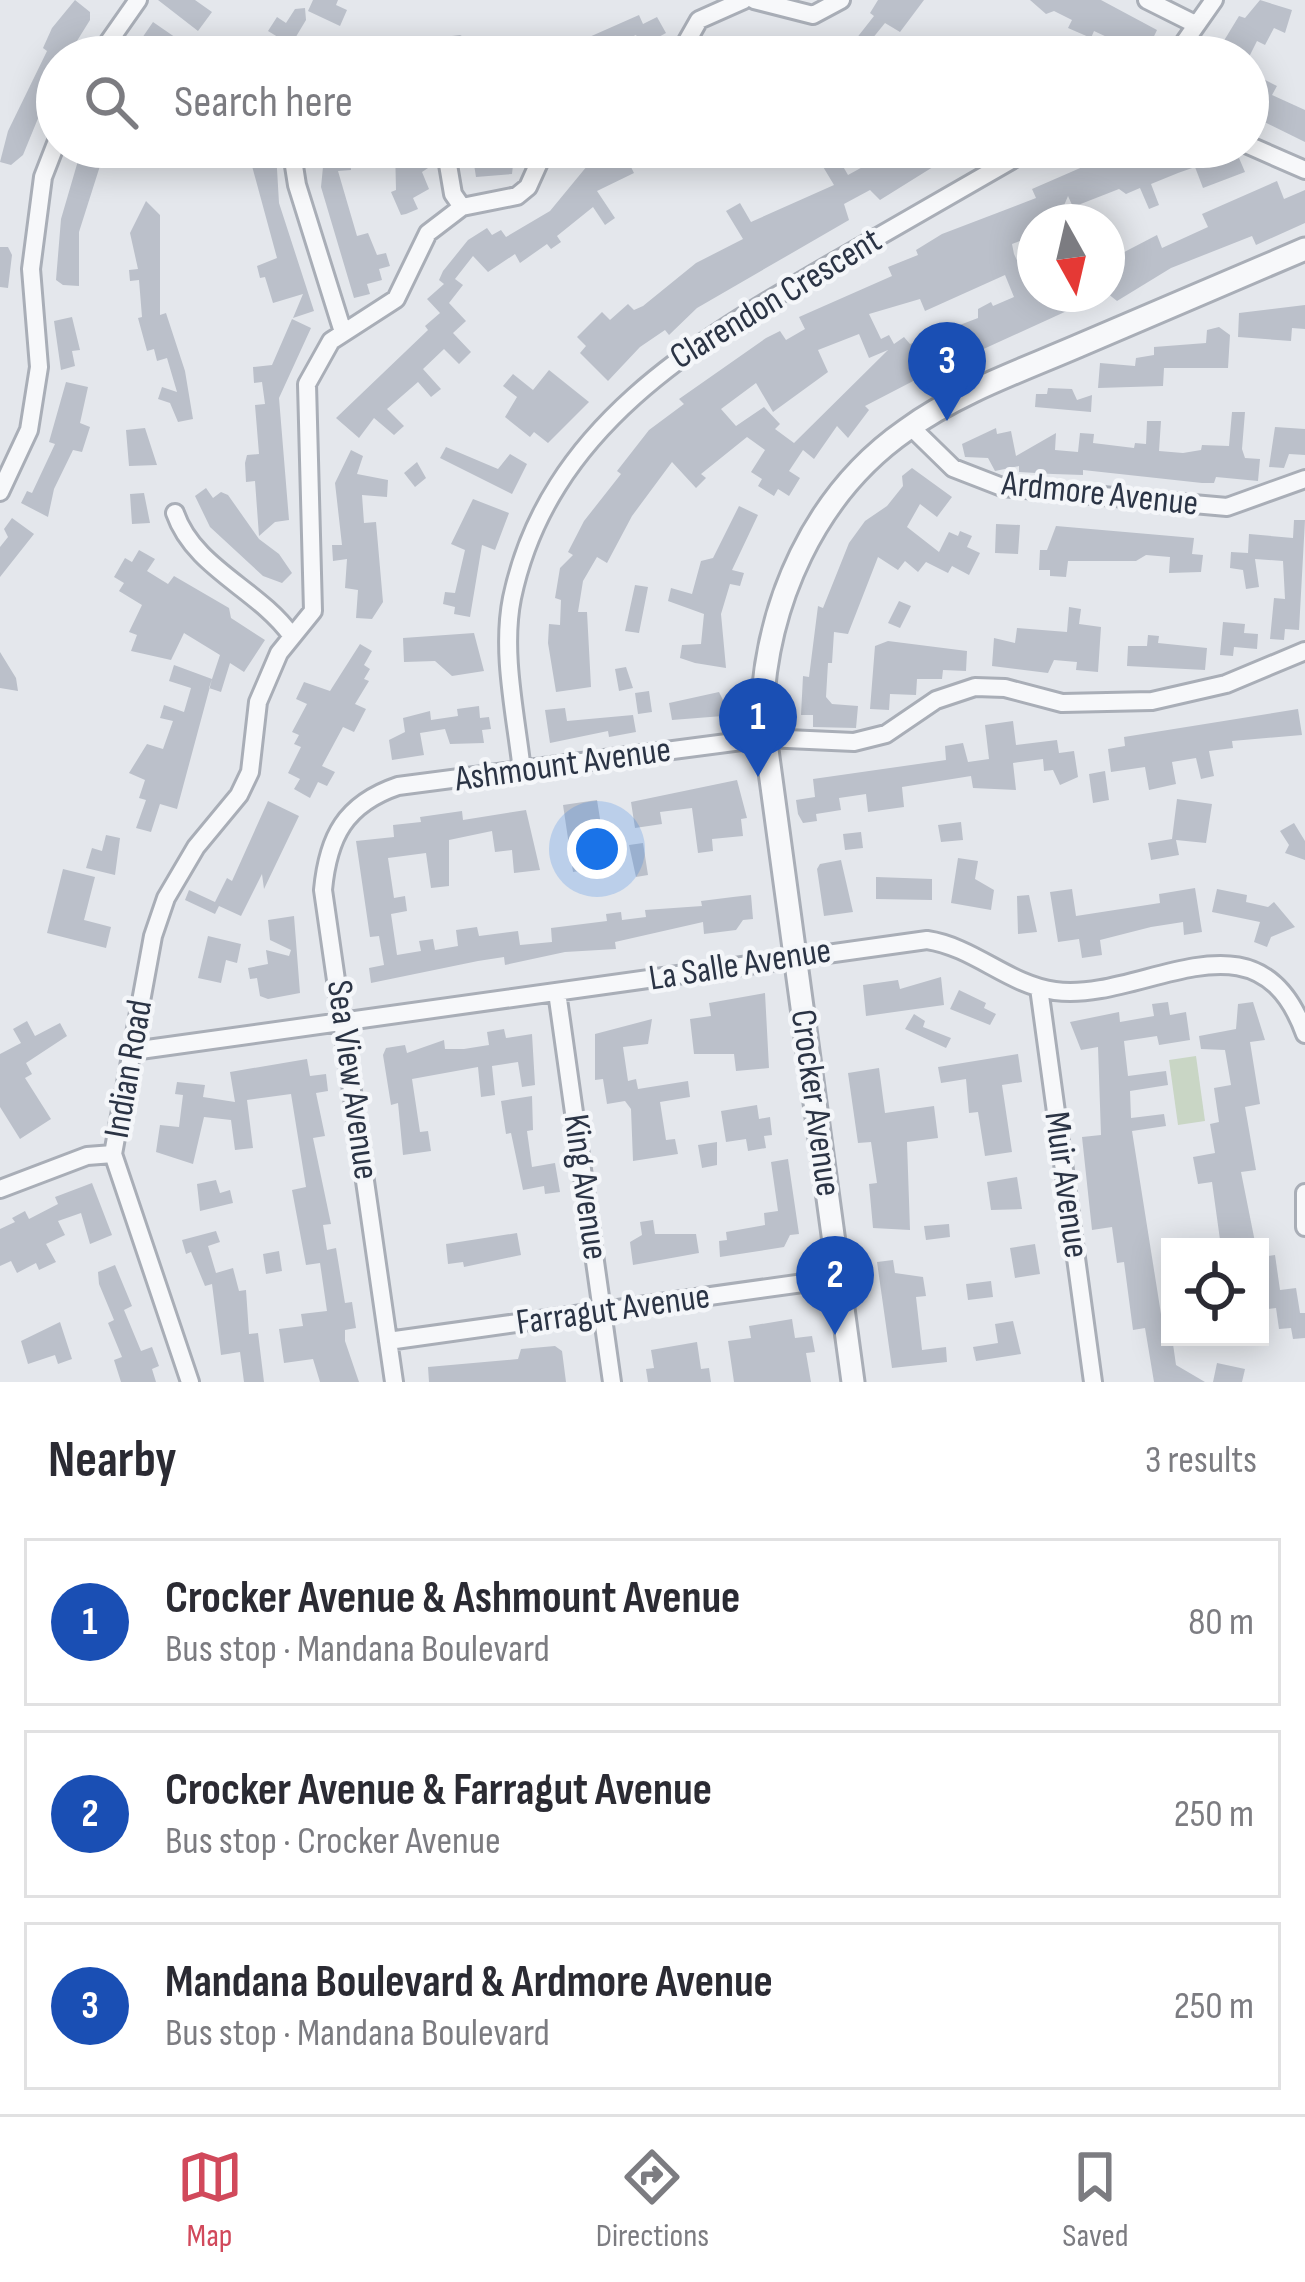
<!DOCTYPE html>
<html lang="en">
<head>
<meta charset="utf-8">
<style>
	body { margin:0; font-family:"Sofia Sans Condensed",sans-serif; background:#f2f2f3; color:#2b2b33 }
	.controls { position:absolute; right:36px; bottom:36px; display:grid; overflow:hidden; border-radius:0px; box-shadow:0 6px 30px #0003 }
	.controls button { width:108px; height:108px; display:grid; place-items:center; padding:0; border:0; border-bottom:3px solid #e1e1e2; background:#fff; color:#2b2b33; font:60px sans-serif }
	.compass { position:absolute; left:1017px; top:204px; width:108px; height:108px; border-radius:50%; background:#fff; box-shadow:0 6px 30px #0003; rotate:172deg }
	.you { position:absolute; left:597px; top:849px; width:42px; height:42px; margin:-30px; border:9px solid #fff; border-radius:50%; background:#1a73e8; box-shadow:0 0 0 18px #1a73e833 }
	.badge { display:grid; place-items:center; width:78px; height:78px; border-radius:50%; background:#d1495b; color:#fff; font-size:39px; font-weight:700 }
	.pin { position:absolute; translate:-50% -99px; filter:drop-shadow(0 3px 6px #0008) }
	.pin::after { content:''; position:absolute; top:63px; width:42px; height:36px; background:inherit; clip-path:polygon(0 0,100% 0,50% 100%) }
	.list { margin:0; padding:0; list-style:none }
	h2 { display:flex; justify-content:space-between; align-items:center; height:156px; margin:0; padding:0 48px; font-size:51px }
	h2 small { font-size:39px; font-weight:400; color:#7c7c81 }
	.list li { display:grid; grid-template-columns:78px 1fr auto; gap:36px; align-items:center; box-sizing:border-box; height:168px; margin:0 24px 24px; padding:0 24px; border:3px solid #e1e1e2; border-radius:0px }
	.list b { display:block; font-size:45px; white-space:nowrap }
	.list p { margin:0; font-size:39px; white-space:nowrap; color:#7c7c81 }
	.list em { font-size:39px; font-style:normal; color:#7c7c81 }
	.icon { flex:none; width:66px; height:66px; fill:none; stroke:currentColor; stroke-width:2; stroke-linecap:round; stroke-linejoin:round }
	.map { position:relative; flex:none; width:1305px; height:1382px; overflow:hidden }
	.search { position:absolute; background:#fff; box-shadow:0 6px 30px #0003; left:36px; right:36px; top:36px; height:132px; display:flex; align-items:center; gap:30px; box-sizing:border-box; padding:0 42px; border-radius:66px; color:#7c7c81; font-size:45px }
	.sheet { height:732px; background:#fff }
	nav { display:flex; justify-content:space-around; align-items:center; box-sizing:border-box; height:168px; border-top:3px solid #e1e1e2; background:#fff; font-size:33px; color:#7c7c81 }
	nav a { display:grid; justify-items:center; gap:6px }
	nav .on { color:#d1495b }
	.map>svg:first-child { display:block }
</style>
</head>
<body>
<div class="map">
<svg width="1305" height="1382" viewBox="0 0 1305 1382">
	<rect width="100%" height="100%" fill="#e4e7ec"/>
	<path fill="#c9d6c5" d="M1196,1056L1205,1121L1178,1125L1169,1060Z"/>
	<path fill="#bbc0ca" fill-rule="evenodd" d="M75,0L90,12V20L67,57H57V72L23,155L11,165L0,162L8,131L47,51L43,48L52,28Z
		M158,0H195L212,12L198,31Z
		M313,0H338L336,5L347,10L340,26L308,11Z
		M878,0H924L900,32L885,23L872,39L878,44L868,57L852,44L874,16L870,13Z
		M1030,0H1101L1157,30L1144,57H1129L1113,49L1124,45L1094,31L1091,38L1068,28L1072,20L1054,11L1046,14Z
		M1260,0L1292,10L1285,33L1274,28L1265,45L1257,41L1249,57H1214L1239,16L1245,18Z
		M305,8L306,20L291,45L268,31L277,17L286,23L295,9Z
		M639,15L643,24L657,17L666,33L642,46L636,35L586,57H544Z
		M153,22L182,42L175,53L164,45L157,57H129Z
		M460,35L471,41L477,57L444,52L452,36Z
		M421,44H441V57H408Z
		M1248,71L1277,86L1272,95L1305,110V142L1248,114Z
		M82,147H106L79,232V286L63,285L56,280L61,219Z
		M325,147H342V158H350L351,170L338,171L357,236L368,233L377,255L386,253L390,266L379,269L382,280L367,284L370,294L354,298L321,187Z
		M395,147H407L408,152L429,149L431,166L422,172L429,189L413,198L418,209L406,214L401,215L391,192L396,190Z
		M515,147L512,174L476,177L472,152Z
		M585,147H635L640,157L629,163L634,173L597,191L615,218L605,225L593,207L557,236L561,242L551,249L547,244L520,263L515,254L488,272L473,256L455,279L463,285L449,303L466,321L453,333L471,352L459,364L444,349L423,369L441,389L431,397L418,382L387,409L404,426L394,435L374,418L359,438L336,418L428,330L425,326L440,313L427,299L444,284L439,280L443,271L468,240L487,228L492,235L501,230L506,237L550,211L592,160Z
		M666,147H711L675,165Z
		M899,147H965L880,200L870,190L844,204L849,220L697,308L669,335L665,330L640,347L608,381L580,353L586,346L577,337L602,312L610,320L628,304L634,310L643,306L696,263L743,239L726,211L740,203L751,222L834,185L822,165L837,156L848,175Z
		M1150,147L1159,155L1178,147H1194L1197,154L1218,147L1225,164L1239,158L1245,172L1203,188L1195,167L1178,173L1151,184L1159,205L1149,209L1140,188L1126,194L1119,189L1073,207L1068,196L1057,222H1035L1027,228L1025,239L1012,244L1014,254L1035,298L1104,294L966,357L972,373L953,381L946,364L865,406L869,410L848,438L837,426L814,459L803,450L789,471L800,478L789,496L778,489L774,496L758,486L762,479L751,472L765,450L747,437L701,474L706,478L696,488L672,462L632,516L607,563L597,557L583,581L578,612H587L591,687L556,692L548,643L549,624L560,625L561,600L555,598L560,568L573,555L568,552L584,521L621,474L617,471L649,430L684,404L679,399L766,338L780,331L786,340L805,329L799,317L892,276L888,267L918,255L916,250L942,234L1036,198L1032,189L1094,162L1097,154L1112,148L1124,157ZM1005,275L1014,297L993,306L991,302L978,309V318L910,344L904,337L894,344L889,335L881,339L869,314L920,299L925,311ZM859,334L869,358L888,350L794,443L775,429L780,424L764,407L736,426L721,409L756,383L773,412L828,372L818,350Z
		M276,152L279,203L314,311L293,318L303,294L273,303L265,277L260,278L257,266L277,258L252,166L243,167L242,155Z
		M1277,181L1284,199L1305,190V223L1256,245L1252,236L1171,268L1117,301L1107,293V261L1157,235L1162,248L1208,227L1202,214Z
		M146,201L160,215V315L166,313L185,371L193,419L178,422L170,403L158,399L162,387L177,392L167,358L157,361L154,349L147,351L138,318L142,317L139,280L130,281L129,270L138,269L130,233Z
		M0,247H8L12,255L8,288L0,287Z
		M1305,305V329L1292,328L1291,341L1238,337L1239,313Z
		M72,317L80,350L72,351L75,366L61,370L54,321Z
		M292,319L311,328L279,398L289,520L275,522L259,536L255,481L246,482L245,463L247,455L259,454L255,405L265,404L262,382L254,383L253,367L272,365Z
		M1219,327L1230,335L1228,368H1164L1163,386L1098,388L1100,363L1135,366L1136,358L1154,355V347L1206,343L1207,330Z
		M549,370L589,402L548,443L534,432L530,437L505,417L517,397L503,386L513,374L533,390Z
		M66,382L88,387L80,423L90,427L82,452L73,450L54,489L48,517L21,503L27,491L32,493L55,444L49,442Z
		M1048,388L1072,389L1077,400L1092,395L1091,412L1035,407L1036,394H1047Z
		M1232,412H1245L1242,449L1245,458L1260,459L1258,481L1216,477L1214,483H1202L1083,470V475L1053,474L1019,472V466L995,471L988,458L965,457L962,444L996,428L997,434L1011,431L1016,456L1056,433L1055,450L1078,452L1080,433L1094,434L1093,443L1134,448L1135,443L1146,444L1147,421H1161L1159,451L1183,453L1201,450L1202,445L1229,446Z
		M1275,427L1305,429V455L1289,454L1284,468L1269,467Z
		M145,428L157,465L129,466L126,430Z
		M446,447L498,469L510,454L527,464L512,494L440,458Z
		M351,450L363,456L357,474L388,480L387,497L362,495L364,523L376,522L383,602L372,619L356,618L358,590L345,588L347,559L333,561L332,545H342L335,483Z
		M417,462L426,478L415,487L404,473Z
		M912,468L952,497L937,517L920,504L907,527L939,552L949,532L958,536L960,531L972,536L967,547L980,553L969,575L952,566L948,573L926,562L918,572L905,561L898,570L878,557L848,634L834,632L832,663H828L826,697L832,704L858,706L856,728L813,727V715H801L803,676L809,677L818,606L823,608L849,543L865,521L887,506L903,486L902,476Z
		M206,488L213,498L221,492L228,495L259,539L279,554L292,573L282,583L263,576L210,527L195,496Z
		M144,493L150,523L132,524L130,494Z
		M473,499L509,513L495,550L482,545L470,617L454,614L455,607L443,604L445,592L455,593L465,550L451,544Z
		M739,506L758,515L732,570L744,573L740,586L730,584L721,614L726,668L695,663L680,658L682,645L701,644L704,614L668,601L671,588L692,594L701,561L713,558Z
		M12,518L34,534L0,577V547L8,537L4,529Z
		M1294,520H1305L1299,630L1285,629L1284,640L1270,639L1274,598L1285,599L1283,561L1255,559L1259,587L1246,589L1243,570L1230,568L1231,552L1248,553L1249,534L1293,538Z
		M996,524L1020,525L1018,554L995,553Z
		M1056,526L1194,538L1192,554L1203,555L1201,572L1169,573L1170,557L1146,555L1136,561H1068L1066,577L1050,576V570H1039L1040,550H1047Z
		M139,550L155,559L147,571L168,584L174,576L229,608L231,618L265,640L244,672L230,663L221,692L209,688L220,655L184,633L171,660L131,651L137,635L129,632L142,605L119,591L124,583L114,577L125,558L132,562Z
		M635,585L648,587L639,633L625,631Z
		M899,601L911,606L900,628L888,623Z
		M1069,607L1081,609L1079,624L1101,627L1098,672L1076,670L1077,662L1054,660L1048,673L992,666L994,638L1015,643L1017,628L1067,632Z
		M1223,622L1245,624L1244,633L1258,634L1257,649L1234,647L1233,656L1220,655Z
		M474,633L484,671L452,676L435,661L404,662L403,638Z
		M1148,635L1159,636L1158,643L1207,648L1205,670L1127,666L1128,646H1147Z
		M888,641L967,651L966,671L943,670L942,679H917L916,695L890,694L889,710L870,709L875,646Z
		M360,644L372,651L364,665L370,669L364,679L369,681L355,704L366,709L354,732L343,727L322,766L335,772L327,786L318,782L310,798L294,789L300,779L288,773L301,747L294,744L299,735L292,732L307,704L296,699L304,682L330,691Z
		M0,652L16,678L18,691L0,688Z
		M174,665L212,679L177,809L160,804L151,832L136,828L146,800L139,798L145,780L129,773L147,744L163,749L173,721L160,718L164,705L184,712L191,688L169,681Z
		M626,667L633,688L619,691L615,669Z
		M649,691L652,712L638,714L635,693Z
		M719,692L727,708L723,716L672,720L669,703Z
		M479,706L480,718L489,717L491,729L482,730L484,743L450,744L445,729L420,733L424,755L392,760L389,740L405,732L403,718L430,711L431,720L458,716L457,709Z
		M565,708L567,721L633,715L636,732L609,737L608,731L550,743L545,710Z
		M1298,709L1302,735L1232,741L1233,748L1209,751L1214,776L1201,779L1196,758L1172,762L1176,784L1149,790L1145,767L1111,772L1108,749L1125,746L1124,737Z
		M1013,721L1016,745L1057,740L1059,753L1074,751L1078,777L1060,785L1053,770L1044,771L1043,759L1013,763L1016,790L973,788L971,776L902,787L904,807L868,812L866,794L839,798L841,810L816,814L817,821L803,823L798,814L796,800L815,797L813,779L946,760L945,746L963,743L968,762L989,759L985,725Z
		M1105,771L1109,800L1093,803L1089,774Z
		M737,780L747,818L741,819L743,836L712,839L713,851L698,853L692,808L660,812L662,824L635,828L631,802Z
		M1177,799L1212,804L1206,843L1176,840L1179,855L1151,860L1148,843L1172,839Z
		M597,800L601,825L587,827L589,837L580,839L586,870L573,872L563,805Z
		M268,801L299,816L264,889L262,874L241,916L219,906L215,914L185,900L189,890L215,902L227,878L232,881Z
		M526,810L540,870L514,873L512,850L495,852L492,831L449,840V886L431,888L426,853L388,858L394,898L405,896L407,911L391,914L397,955L421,951L419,941L433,939L435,950L458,946L456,930L477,927L479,936L518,931L520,945L552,942L551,928L607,921L606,914L621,912L622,920L646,917L645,910L702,906L701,901L733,897L751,895L753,919L743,920L736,930L704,934L703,922L615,942L616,949L565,952L505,965L504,957L478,961L371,983L369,968L384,965L379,936L370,937L356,841L394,837L393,825L421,822L420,817L462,811L463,820Z
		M961,822L963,840L941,842L938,825Z
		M1294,823L1305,841V860L1285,853L1289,845L1280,831Z
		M861,832L863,848L845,850L843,834Z
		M106,835L120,838L115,875L86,868L92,848L102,851Z
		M643,843L648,875L636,877L629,845Z
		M958,858L978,861L975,879L994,890L991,910L951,903Z
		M841,860L853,912L824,916L817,869L820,864Z
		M63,869L95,877L84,920L111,927L106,948L47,933Z
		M876,877L932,879V900L876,899Z
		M1195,888L1202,932L1184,935L1183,922L1151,927L1100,940L1102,955L1082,958L1079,939L1058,942L1050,892L1072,889L1076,916L1160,903L1159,894Z
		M1217,889L1247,895L1246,902L1268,907L1274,902L1295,927L1271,937L1267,947L1254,942L1260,922L1212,912Z
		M1029,895L1037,932L1018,934L1017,896Z
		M294,916L300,993L268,999L260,996L257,978L250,979L248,968L268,964L266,950L289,956L291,950L270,940L268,920Z
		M208,936L241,944L237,963L226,960L221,983L198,978Z
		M941,977L944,1005L866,1016L863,985L898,980L900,989Z
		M959,990L986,1003L984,1008L996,1014L990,1025L950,1009Z
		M765,993L769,1068L736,1071L734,1054H694L690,1019L711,1016L709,1003Z
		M1168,1002L1170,1015L1186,1012L1190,1040L1159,1045L1157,1036L1124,1041L1128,1076L1166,1071L1168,1085L1130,1091L1131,1118L1164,1114L1166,1126L1132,1131L1164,1333L1172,1337L1176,1365L1205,1382H1154L1145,1328L1133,1330L1124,1262L1117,1263L1112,1227L1092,1230L1082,1137L1101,1135L1098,1047L1081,1050L1070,1022L1119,1012L1120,1022L1154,1016L1152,1004Z
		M1253,1002L1265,1040L1250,1042L1260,1104L1245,1107L1256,1170L1241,1172L1256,1247H1221L1212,1182L1198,1184L1193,1157L1215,1153L1210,1124L1219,1122L1214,1088L1231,1085L1225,1050L1201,1049L1199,1036L1236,1029L1238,1004Z
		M914,1014L925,1021L923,1027L951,1038L946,1048L905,1029Z
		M652,1019L648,1044L623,1047L628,1081L636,1079L638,1089L688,1081L690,1097L660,1102L666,1140L675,1139L678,1154L633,1161L631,1109L625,1101L607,1104L603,1079L595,1080V1034Z
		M27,1021L35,1036L60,1023L67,1036L26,1063L32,1074L25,1078L51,1119L20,1139L0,1107V1054L21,1043L13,1029Z
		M504,1029L506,1038L532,1034L535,1085L522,1087L518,1062L492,1066L495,1095L481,1097L478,1067L412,1079L420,1132L428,1131L431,1151L403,1155L398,1103L391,1105L383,1055L386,1048L405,1045L407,1053L444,1040L445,1049H464L489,1045L487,1032Z
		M1018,1054L1022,1082L1002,1085L1012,1152L985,1156L978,1112L969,1113L966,1079L941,1083L938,1067Z
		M307,1059L310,1076L326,1074L328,1091L316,1093L325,1136L313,1138L331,1224L323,1225L327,1250L336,1248L345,1303L352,1302L356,1328L345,1330V1341L359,1382H320L313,1359L284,1363L279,1329L303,1326L301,1314L327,1311L320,1263L306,1265L292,1190L306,1187L291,1094L247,1100L253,1148L235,1150L231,1120L204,1117L193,1164L156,1152L160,1125L179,1127L183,1095L175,1094L177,1082L205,1085L203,1097L235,1102L230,1072Z
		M879,1068L885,1113L934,1106L938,1138L907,1142L910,1230L873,1228L869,1184L877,1183L871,1142L858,1143L848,1073Z
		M532,1096L533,1130L527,1131L532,1167L555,1163L560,1192L545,1194L544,1186L523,1190L511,1133L506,1134L501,1101Z
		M757,1105L759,1119L770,1117L772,1135L764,1136L766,1148L748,1151L746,1139L726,1142L721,1111Z
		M717,1142V1165L702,1168L698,1145Z
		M788,1159L799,1234L790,1235L784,1247L720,1257L719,1241L727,1240L726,1232L765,1225L764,1213L778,1211L771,1162Z
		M1017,1177L1022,1209L991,1210L987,1182Z
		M216,1180L220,1193L230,1190L233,1203L200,1211L197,1184Z
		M92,1183L112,1235L90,1244L81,1213L58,1221L65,1235L46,1244L56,1262L39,1270L36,1263L17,1273L11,1261L0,1266V1229L15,1222L12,1218L25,1211L29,1219L58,1204L55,1197Z
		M653,1220L655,1234H696L699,1253L633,1265L630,1242L642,1235L640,1222Z
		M949,1224L950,1237L926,1240L924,1226Z
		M216,1231L220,1242L208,1246L216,1273L233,1268L239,1291L246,1290L249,1334L258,1333L264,1382H244L240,1352L221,1355L212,1284L205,1286L191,1252L186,1254L182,1240Z
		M517,1233L521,1255L464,1267L463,1262L448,1264L446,1244Z
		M1035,1244L1040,1274L1015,1278L1010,1248Z
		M279,1251L282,1271L266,1274L263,1254Z
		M1275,1255L1280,1290L1296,1288L1300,1313H1305V1338L1293,1339L1291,1328L1279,1329L1276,1308L1260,1310V1257Z
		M893,1260L895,1273L923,1277L926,1296L916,1297L922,1350L946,1347L947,1362L892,1368L877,1262Z
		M115,1265L132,1306L124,1310L141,1351L152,1347L159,1366L152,1369L156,1382H121L114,1360L122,1357L108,1323L114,1320L99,1284L98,1272Z
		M991,1281L993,1297L968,1300L966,1284Z
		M792,1319L795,1338L812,1336L815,1352L806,1353L811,1382H734L728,1341L751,1338L749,1326Z
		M1013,1321L1021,1354L976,1361L973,1347L998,1343L995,1324Z
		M60,1322L72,1359L58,1364L55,1355L28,1364L21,1341Z
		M697,1342L701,1369L709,1368L711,1382H648L646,1369L654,1368L651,1350Z
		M555,1346L562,1351L566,1382H429L428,1367L518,1359L521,1349Z
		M1217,1363L1245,1369L1242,1382H1213Z"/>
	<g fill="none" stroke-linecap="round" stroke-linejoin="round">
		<g stroke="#a9aeb7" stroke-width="22">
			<path id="minor" d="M754,0L813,15L841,0
				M1147,0L1195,24
				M98,57L138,0
				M678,57L699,20L744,0
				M1174,57L1214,0
				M1248,145L1305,170
				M291,147L297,185L343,332
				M445,147L453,194L462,207
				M910,426L953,468L1002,487L1227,507L1305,479
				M0,492L29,430L39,367L31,269L43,177L57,141
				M175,513C194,568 258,589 291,635
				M522,771C516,716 501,653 512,598C548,427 696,342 836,261C902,223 968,185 1034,147
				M1039,988L1093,1382
				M557,992L612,1382
				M133,1051L927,940C974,947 1009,985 1055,991C1143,1003 1257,901 1305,1034
				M0,1189L87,1156L113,1154
				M1305,1193V1227
				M388,1341L839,1278
				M190,1382L113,1154L153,936L166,898L196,847L239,795L250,772L258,702L279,653L313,611L307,384L331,341L396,299L428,233L462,207L517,196L528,187L546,147
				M394,1382L323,890C328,837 345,804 398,786L765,738L854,742L886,734L936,700L975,687L1005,688L1062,703L1152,701L1226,684L1305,651"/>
		</g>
		<g stroke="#a9aeb7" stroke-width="27">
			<path id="tertiary" d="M853,1382L762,713C766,604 814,494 906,430C957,393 1020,371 1078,346C1154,314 1229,281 1305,249"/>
		</g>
		<use href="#minor" stroke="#f7f8fa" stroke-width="16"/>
		<use href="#tertiary" stroke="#f7f8fa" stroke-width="21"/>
	</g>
	<g text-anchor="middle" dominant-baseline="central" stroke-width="9" stroke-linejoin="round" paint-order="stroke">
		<g font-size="36" fill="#2b3445" stroke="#f4f6f9">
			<text transform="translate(776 299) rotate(-31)">Clarendon Crescent</text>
			<text transform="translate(1100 494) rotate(6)">Ardmore Avenue</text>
			<text transform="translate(563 765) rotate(-8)">Ashmount Avenue</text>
			<text transform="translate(740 965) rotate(-9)">La Salle Avenue</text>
			<text transform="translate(129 1069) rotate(-80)">Indian Road</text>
			<text transform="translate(352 1080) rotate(82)">Sea View Avenue</text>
			<text transform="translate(815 1103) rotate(82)">Crocker Avenue</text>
			<text transform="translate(1066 1185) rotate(82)">Muir Avenue</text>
			<text transform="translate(585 1187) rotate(82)">King Avenue</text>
			<text transform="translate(613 1310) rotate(-8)">Farragut Avenue</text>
		</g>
	</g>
</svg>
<div class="controls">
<button><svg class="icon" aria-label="locate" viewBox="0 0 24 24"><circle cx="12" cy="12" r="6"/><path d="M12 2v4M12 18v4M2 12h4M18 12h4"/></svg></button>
</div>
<svg class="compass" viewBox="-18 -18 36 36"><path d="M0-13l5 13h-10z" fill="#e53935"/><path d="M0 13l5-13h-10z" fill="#7c7c81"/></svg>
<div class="you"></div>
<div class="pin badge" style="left:758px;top:777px;background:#1a4fb4">1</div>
<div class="pin badge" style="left:835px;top:1335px;background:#1a4fb4">2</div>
<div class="pin badge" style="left:947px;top:421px;background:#1a4fb4">3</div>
<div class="search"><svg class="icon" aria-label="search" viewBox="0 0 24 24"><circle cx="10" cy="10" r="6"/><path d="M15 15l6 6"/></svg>Search here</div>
</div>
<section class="sheet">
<h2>Nearby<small>3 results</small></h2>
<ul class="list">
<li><span class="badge" style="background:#1a4fb4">1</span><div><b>Crocker Avenue &amp; Ashmount Avenue</b><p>Bus stop · Mandana Boulevard</p></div><em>80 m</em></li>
<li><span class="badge" style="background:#1a4fb4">2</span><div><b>Crocker Avenue &amp; Farragut Avenue</b><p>Bus stop · Crocker Avenue</p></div><em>250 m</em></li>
<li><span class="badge" style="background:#1a4fb4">3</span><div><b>Mandana Boulevard &amp; Ardmore Avenue</b><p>Bus stop · Mandana Boulevard</p></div><em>250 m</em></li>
</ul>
</section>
<nav>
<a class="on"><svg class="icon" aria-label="map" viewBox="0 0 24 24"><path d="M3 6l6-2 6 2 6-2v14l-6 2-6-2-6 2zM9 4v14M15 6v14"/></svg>Map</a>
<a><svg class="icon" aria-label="directions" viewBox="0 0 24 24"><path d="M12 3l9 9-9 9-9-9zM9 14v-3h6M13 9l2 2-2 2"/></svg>Directions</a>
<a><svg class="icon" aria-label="saved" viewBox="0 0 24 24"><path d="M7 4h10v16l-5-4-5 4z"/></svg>Saved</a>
</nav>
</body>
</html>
